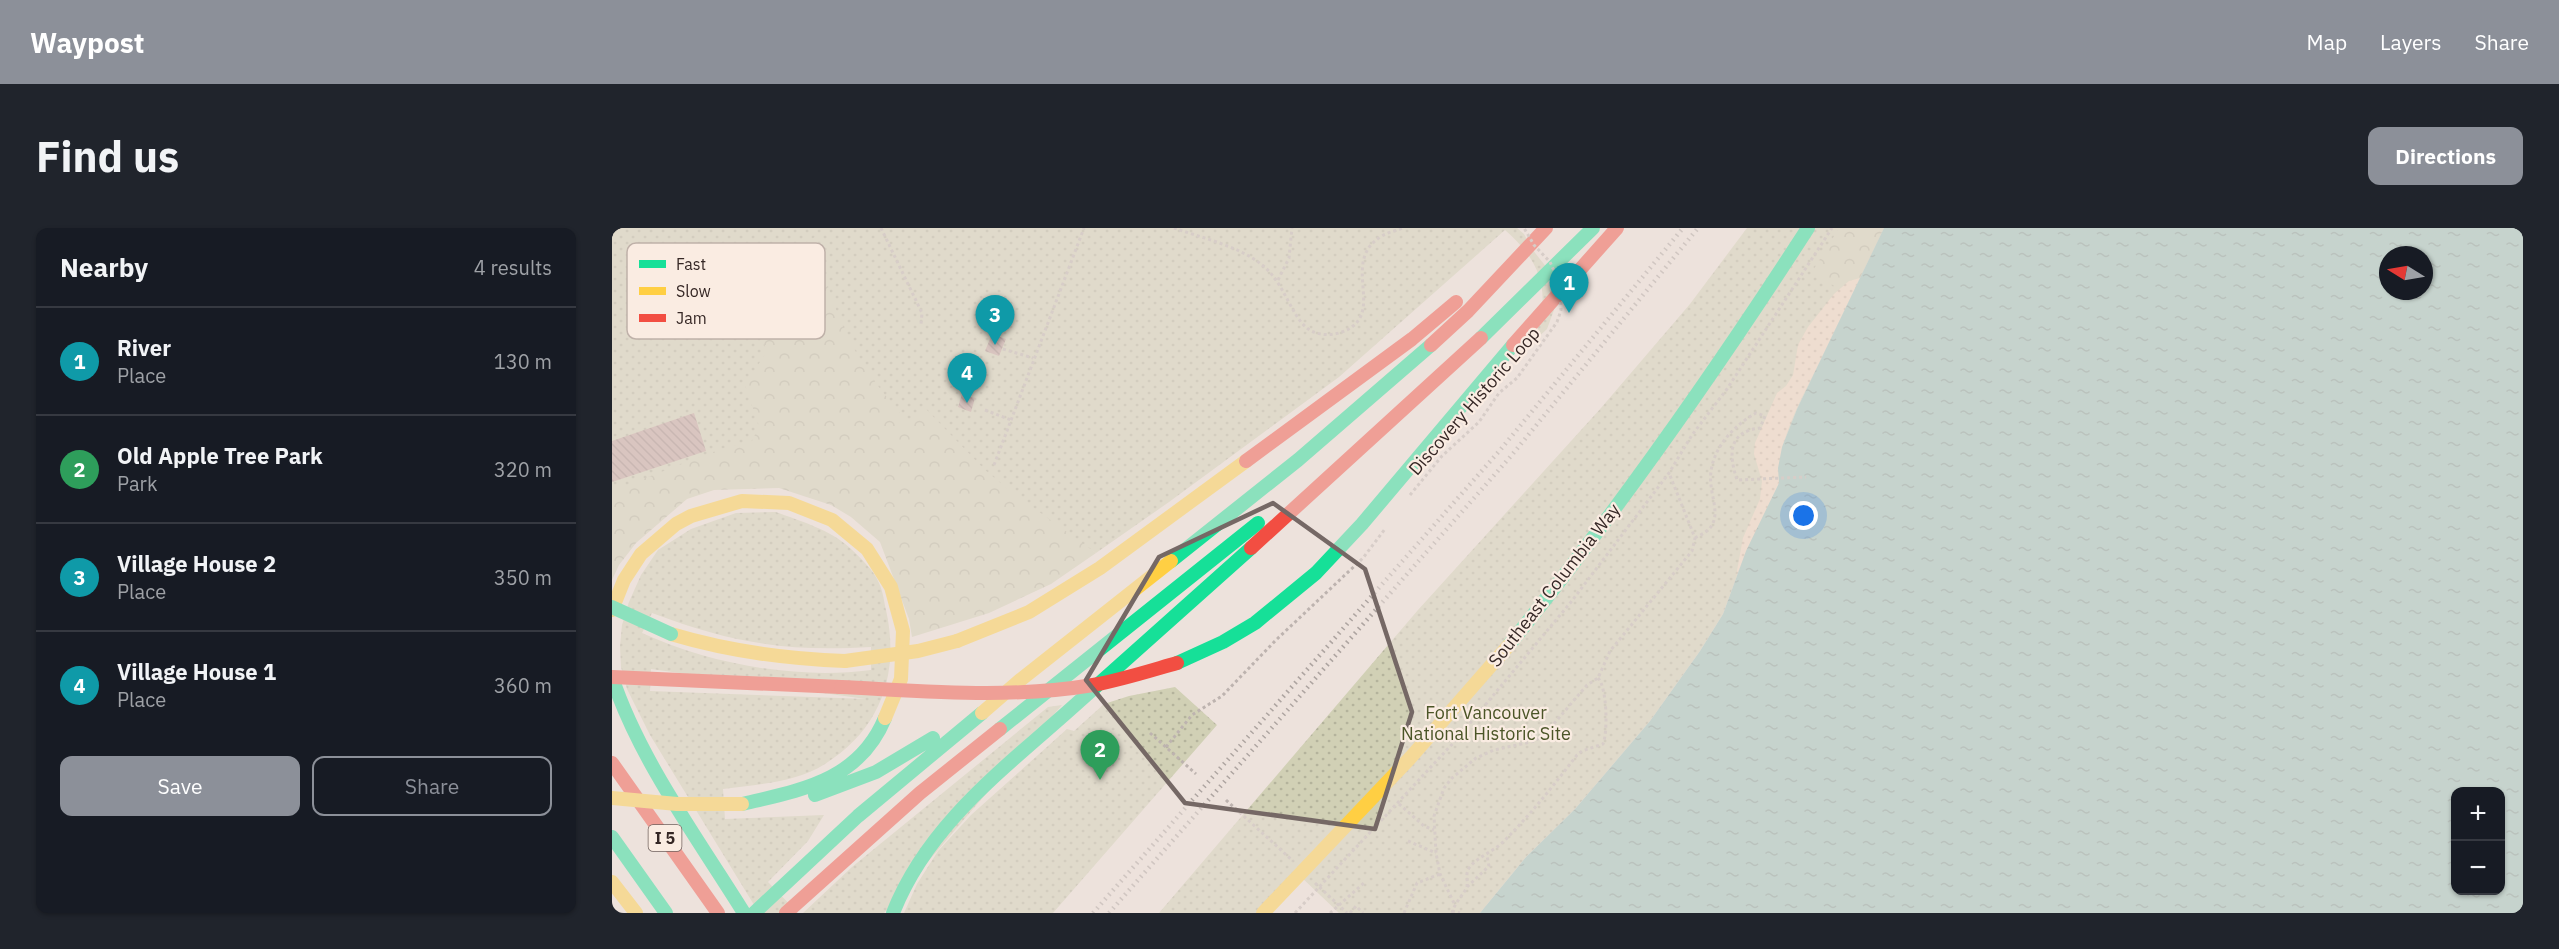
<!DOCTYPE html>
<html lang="en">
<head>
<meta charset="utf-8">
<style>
	body { margin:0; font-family:"IBM Plex Sans",sans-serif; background:#20242c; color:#f1f3f6 }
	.controls { position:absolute; right:18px; bottom:18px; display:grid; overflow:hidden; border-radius:12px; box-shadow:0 2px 4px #0004 }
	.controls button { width:54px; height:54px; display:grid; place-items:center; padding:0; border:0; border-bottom:2px solid #363941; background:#171b24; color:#f1f3f6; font:30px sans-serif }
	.compass { position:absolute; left:1767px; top:18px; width:54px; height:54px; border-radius:50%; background:#171b24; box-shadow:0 2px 4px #0004; rotate:281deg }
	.you { position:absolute; left:1192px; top:288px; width:21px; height:21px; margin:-15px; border:4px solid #fff; border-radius:50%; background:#1a73e8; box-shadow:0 0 0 9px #1a73e833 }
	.badge { display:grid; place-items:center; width:39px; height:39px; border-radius:50%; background:#8c9099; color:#fff; font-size:20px; font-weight:700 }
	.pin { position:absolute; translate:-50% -50px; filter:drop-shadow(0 2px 3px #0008) }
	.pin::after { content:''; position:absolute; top:32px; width:21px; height:18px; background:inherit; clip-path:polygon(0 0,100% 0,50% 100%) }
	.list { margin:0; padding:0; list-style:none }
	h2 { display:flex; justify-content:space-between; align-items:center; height:78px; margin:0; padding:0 24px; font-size:26px }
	h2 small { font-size:20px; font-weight:400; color:#9ea1a6 }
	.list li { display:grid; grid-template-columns:39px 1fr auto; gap:18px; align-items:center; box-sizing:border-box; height:108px; padding:0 24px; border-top:2px solid #363941 }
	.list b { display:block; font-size:22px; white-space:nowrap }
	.list p { margin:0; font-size:20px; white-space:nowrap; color:#9ea1a6 }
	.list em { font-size:20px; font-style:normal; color:#9ea1a6 }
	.actions { display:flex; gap:12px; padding:18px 24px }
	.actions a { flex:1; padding:14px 0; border:2px solid #8c9099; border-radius:12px; text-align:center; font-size:21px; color:#8c9099 }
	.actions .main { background:#8c9099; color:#fff }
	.map { position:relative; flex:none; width:1911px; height:685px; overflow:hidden; border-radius:12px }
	header { display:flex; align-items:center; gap:36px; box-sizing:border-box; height:84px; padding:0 30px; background:#8c9099; color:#fff }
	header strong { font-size:28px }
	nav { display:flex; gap:33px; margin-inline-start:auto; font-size:21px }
	.intro { display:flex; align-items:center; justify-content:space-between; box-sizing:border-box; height:144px; padding:0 36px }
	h1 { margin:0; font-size:42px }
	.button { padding:15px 27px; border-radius:12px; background:#8c9099; color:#fff; font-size:21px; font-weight:700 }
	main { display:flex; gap:36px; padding:0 36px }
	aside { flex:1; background:#171b24; border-radius:12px; box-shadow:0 2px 4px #0004 }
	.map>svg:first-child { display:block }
</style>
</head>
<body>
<header>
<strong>Waypost</strong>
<nav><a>Map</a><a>Layers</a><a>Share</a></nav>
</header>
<div class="intro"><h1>Find us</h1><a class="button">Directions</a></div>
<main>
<aside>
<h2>Nearby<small>4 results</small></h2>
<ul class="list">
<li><span class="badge" style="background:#0f9aa8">1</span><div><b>River</b><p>Place</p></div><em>130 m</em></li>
<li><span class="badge" style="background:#2e9e5b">2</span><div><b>Old Apple Tree Park</b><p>Park</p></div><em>320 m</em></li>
<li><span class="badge" style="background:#0f9aa8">3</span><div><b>Village House 2</b><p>Place</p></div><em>350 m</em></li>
<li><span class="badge" style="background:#0f9aa8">4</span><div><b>Village House 1</b><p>Place</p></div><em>360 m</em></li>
</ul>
<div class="actions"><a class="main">Save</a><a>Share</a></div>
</aside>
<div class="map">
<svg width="1911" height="685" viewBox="0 0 1911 685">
	<defs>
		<pattern id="green-dots" width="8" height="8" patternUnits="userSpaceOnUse" patternTransform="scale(1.5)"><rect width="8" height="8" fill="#d1d0b5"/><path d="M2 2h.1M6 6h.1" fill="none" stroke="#b4b39c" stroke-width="1.8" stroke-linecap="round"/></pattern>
		<pattern id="forest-crowns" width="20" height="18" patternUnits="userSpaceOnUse" patternTransform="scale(1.5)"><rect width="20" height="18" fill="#d1d0b5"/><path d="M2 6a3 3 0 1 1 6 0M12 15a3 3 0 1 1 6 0" fill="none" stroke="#b4b39c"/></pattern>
		<pattern id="sand-dots" width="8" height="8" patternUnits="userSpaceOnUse" patternTransform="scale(1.5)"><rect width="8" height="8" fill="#f0d7c0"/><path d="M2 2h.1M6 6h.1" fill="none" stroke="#ceb9a5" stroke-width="1.8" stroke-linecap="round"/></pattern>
		<pattern id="water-ripples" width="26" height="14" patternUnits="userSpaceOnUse" patternTransform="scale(1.5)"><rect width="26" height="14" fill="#98c0ba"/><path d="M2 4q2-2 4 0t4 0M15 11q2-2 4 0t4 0" fill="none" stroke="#7d9c97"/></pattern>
		<pattern id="building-back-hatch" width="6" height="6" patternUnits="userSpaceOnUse" patternTransform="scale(1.5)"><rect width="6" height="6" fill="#c2a29d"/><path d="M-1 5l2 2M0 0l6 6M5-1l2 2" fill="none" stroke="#9e8480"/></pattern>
	</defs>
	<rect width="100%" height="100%" fill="#ede2dc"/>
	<path fill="url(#green-dots)" fill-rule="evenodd" d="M0,0H905L912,6L920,21L935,40L942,82L935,101L921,114C940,67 931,35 893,2L727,149L557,274L484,325L466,314L265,285L114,245L0,304Z
		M1135,0H1272L1185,181L1170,219L1157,279L1134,323L1111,386L1088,423L1038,493L963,581L914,629L868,685H727L688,648L651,685H547L806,382L989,180L1078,76Z
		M164,284C188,293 219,302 238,320C248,330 262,342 267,355C271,363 272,374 274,382C288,445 269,501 213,536C183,555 146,556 111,561L113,591L212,587L196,613L156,654L186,685H147L38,507L15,461L9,439L8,418L10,397L17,374L29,347L46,322L79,301L124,285ZM40,385C120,415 174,424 259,419V442C185,452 98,436 30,405ZM39,441L254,471L38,463Z
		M563,459L605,497L441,685H292L305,656L326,623L359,587L455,501L462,503L492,476L517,468Z
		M450,477L272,685H191L240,639L436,479Z"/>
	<path fill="url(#forest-crowns)" d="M1227,0H1272L1248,50L1237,53L1227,61L1200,44Z
		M203,9C209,31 214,55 222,76C238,122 266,162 299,197L311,178L373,242L397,262L484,325L439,356L377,385L300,409L297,391L268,314L239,289L219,277L167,260L102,262L75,271L24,315L7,337L0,352V259L15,257L109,221L140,213L147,198L133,157L155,123L145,99L177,57L189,17Z"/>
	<path fill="url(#sand-dots)" d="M1248,50C1234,79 1220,108 1206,137C1188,174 1165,213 1167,255L1124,348L1131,310L1148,271L1150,253L1142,226L1143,215L1165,165L1174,158L1181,147L1186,117L1196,99L1222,66L1237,53Z"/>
	<path fill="url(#water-ripples)" fill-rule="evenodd" d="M1272,0H1911V685H868L914,629L963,581L1038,493L1088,423L1111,386L1134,323L1167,255L1166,240L1170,219L1185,181ZM1776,27H1812V63H1776ZM1844,564H1888V662H1844Z"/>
	<path fill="url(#building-back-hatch)" d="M380,106L394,111L387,128L373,123Z
		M350,166L363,170L359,184L346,179Z
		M82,185L94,223L0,254V213Z"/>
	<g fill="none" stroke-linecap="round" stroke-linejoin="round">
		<path stroke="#bdb3af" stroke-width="3" stroke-dasharray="3 3" stroke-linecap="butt" d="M269,0L310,85L309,96
			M562,0C590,10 627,18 650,37C672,54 678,86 695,100C707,110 729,108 741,98C768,77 730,31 770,8C776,4 784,3 791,0
			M666,52L677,30L680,0
			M391,121L421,130
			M373,182L399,192
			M382,237L472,0
			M1083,310C1090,306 1098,303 1101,295C1106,284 1100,269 1099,257C1095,226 1119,199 1144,185L1153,188L1148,200C1115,204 1117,227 1125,252L1194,249
			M538,505L584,546
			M554,519L580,487L610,468L664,412L751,330L773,301
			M614,572L681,633
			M787,576L812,598L822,602
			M796,613L824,625
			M703,655L735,685
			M855,659L877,638L875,628
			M842,675L828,646L824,625L822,588L832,560L840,550L864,530L882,522L923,513L934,505L975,457L986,450L998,423L1080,323L1083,310L1057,245
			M840,683L848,685
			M683,685L844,512L959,374L1057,245L1080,207L1115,161L1220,0
			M718,685L752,655
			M738,685L744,678L751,685
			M792,685L805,655L828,646
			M840,685C842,675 854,664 855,658C856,651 853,647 857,640C866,628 882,624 893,612C919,586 942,557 965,527L970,523L991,516C996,504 995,459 986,450"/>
		<path stroke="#16e098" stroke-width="14" d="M869,110L981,0
			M559,333L686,232L819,117
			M897,417C1005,284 1103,144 1196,0
			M565,435L611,414L643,395L704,345L750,296L901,117
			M0,449C27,531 86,611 132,685
			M388,501L646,295
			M203,567L264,544L321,510
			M130,576C189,562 247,553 273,490
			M0,609L54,685
			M142,685L246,588L370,485
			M281,685C316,596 393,540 462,478C521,425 580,372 639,320"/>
		<path stroke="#ffcf43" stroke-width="14" d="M0,382L12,352L29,326L64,296L79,288L130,273L177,275L220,292L255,321L279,359L291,403L289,451L273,490
			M59,406C116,423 173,431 233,433
			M345,413L417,384L488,340L634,233
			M370,485L407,453L559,333
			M0,654L24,685
			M651,685L799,529L897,417"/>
		<path stroke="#f24e42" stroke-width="14" d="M819,117L856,83L934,0
			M901,117L1005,0
			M634,233L800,111L844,74
			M639,320L869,110
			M0,449L229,459
			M0,535L106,685
			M174,685L308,565L388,501"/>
		<path stroke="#ada4a0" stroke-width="4.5" stroke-dasharray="1.5 4.5" stroke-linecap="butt" d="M481,685L889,221L1071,0
			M497,685L899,228L1086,0"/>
		<path stroke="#bdb3af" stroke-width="3" stroke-dasharray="3 3" stroke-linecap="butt" d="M798,267L830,228L867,194L887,165L905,150L945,94L949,82L948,56L938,34L922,17L912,0"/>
		<path stroke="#16e098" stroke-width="14" d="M0,379L59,406"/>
		<path stroke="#ffcf43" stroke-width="14" d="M233,433L306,423L345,413
			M0,570L65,576H130"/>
		<path stroke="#f24e42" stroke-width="14" d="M229,459C312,463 398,471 481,457C509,452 537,443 565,435"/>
	</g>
	<path d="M0 0H1911V685H0ZM661,275L753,341L800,484L763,601L573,575L474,452L547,329Z" fill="#ede2dc" fill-opacity=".55" fill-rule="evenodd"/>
	<path fill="none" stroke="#756865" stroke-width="4.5" stroke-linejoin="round" d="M661,275L753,341L800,484L763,601L573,575L474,452L547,329Z"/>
	<g text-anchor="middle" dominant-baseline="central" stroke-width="4.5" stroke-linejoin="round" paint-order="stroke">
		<rect fill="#faece2" stroke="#70625e" stroke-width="1.5" x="36.5" y="597" width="33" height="26" rx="4.5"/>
		<g font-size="16" font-weight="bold" fill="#352725">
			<text x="53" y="610">I 5</text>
		</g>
		<g font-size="18" fill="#352725" stroke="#faece2">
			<text transform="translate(862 173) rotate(-49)">Discovery Historic Loop</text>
			<text transform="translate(942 357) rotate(-52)">Southeast Columbia Way</text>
		</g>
		<g font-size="18" fill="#4b5527" stroke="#faece2">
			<text x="874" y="484">Fort Vancouver<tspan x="874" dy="21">National Historic Site</tspan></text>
		</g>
	</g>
	<rect x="15" y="15" width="198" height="96" rx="9" fill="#faece2" stroke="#bfb1a9" stroke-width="1.5"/>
	<rect x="27" y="32" width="27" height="8" fill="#16e098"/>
	<rect x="27" y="59" width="27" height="8" fill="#ffcf43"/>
	<rect x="27" y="86" width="27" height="8" fill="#f24e42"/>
	<g font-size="16" fill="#352725">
		<text x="64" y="42">Fast</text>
		<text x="64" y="69">Slow</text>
		<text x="64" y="96">Jam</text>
	</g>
</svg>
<div class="controls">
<button>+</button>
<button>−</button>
</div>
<svg class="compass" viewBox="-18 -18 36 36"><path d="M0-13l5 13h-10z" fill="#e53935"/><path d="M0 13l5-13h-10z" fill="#9ea1a6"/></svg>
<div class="you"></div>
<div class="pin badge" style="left:957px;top:85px;background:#0f9aa8">1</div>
<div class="pin badge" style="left:488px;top:552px;background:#2e9e5b">2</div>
<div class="pin badge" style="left:383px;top:117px;background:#0f9aa8">3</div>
<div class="pin badge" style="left:355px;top:175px;background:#0f9aa8">4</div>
</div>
</main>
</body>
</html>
